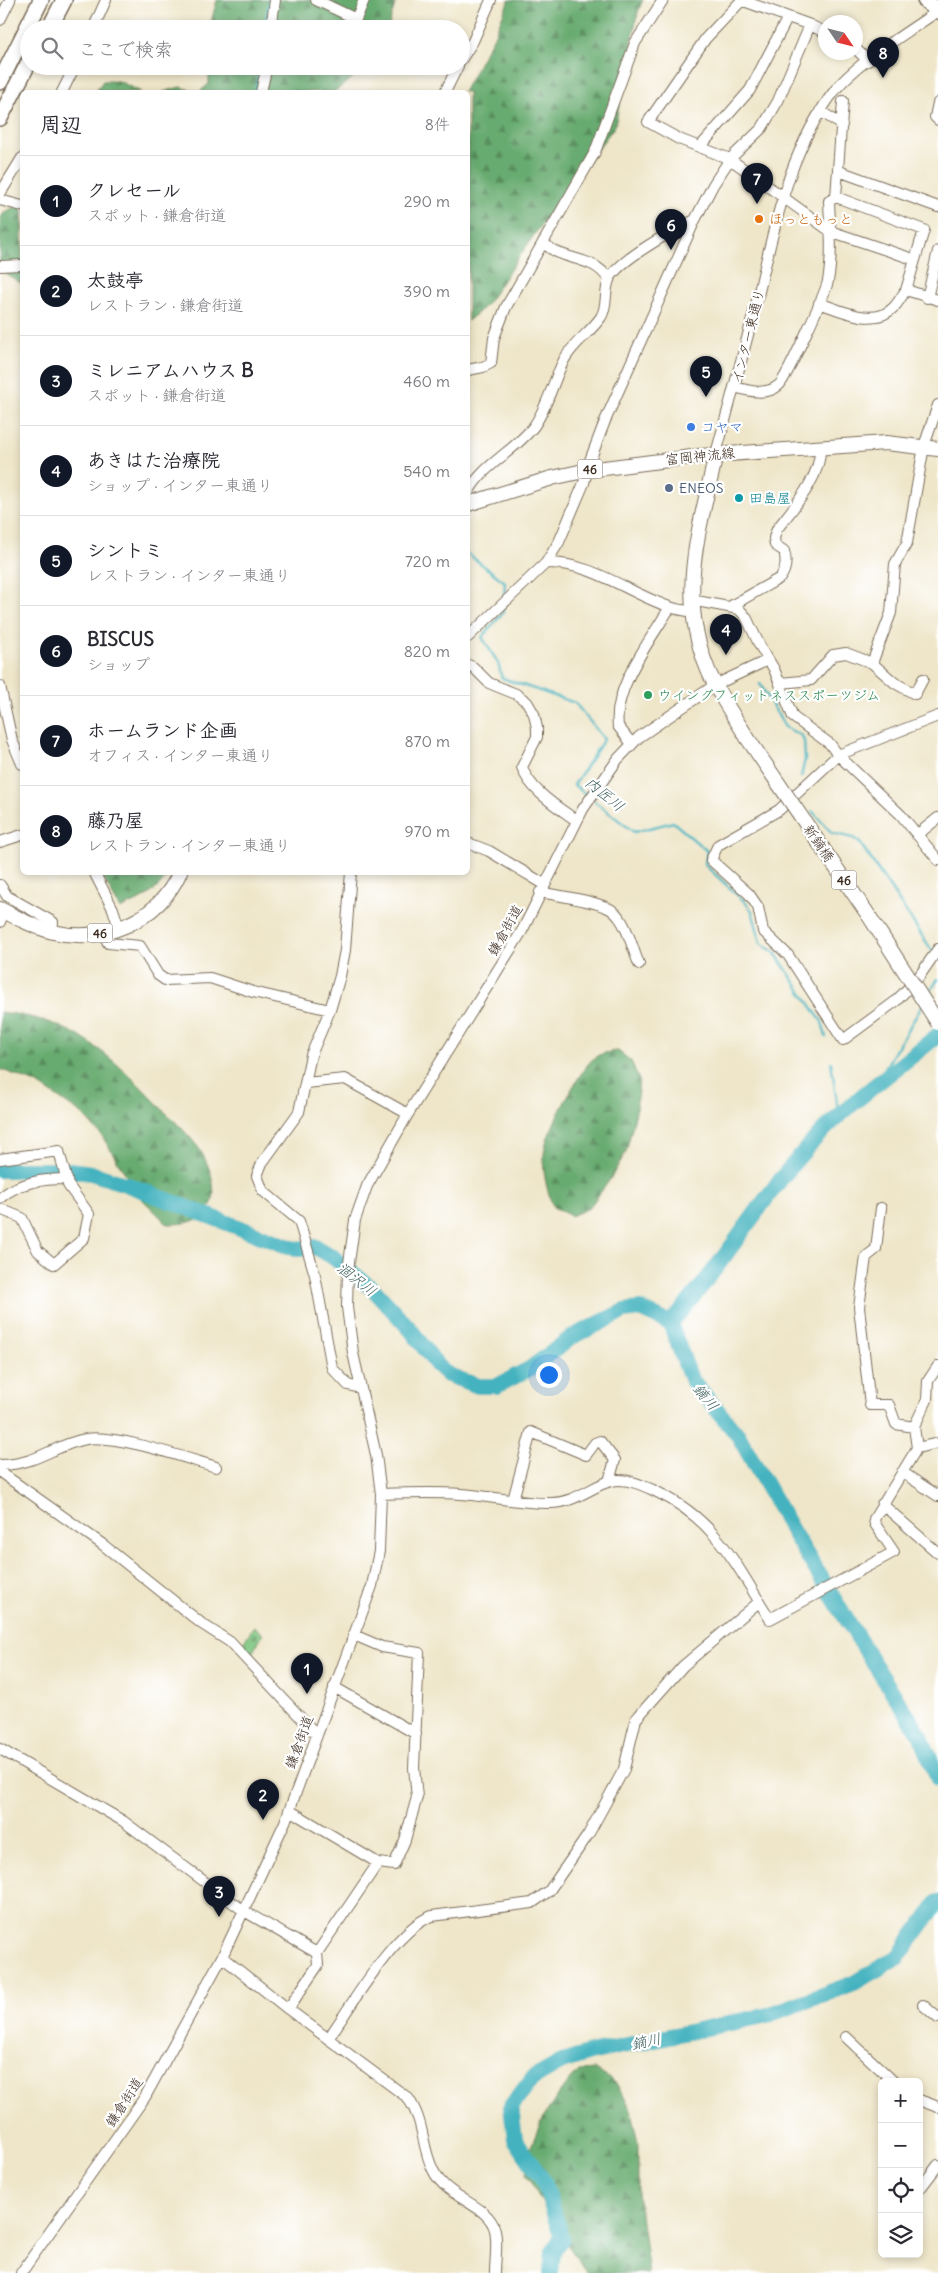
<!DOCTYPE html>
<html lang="ja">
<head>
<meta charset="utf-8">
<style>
	body { margin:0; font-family:Delius,"Klee One",sans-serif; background:#f7f7f7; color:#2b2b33 }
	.controls { position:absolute; right:15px; bottom:15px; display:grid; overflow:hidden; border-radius:8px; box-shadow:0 2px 8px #0003 }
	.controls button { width:45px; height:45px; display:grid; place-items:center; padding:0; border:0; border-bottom:1px solid #e1e1e2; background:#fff; color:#2b2b33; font:25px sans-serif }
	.compass { position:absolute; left:818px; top:15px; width:45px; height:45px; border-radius:50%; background:#fff; box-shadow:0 2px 8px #0003; rotate:125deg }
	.you { position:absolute; left:548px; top:1374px; width:18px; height:18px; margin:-12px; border:4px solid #fff; border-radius:50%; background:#1a73e8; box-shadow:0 0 0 8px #1a73e833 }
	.badge { display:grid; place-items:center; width:32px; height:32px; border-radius:50%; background:#111827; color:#fff; font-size:16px; font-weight:700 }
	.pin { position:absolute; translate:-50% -41px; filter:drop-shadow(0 1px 2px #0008) }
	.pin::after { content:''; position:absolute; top:26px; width:18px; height:15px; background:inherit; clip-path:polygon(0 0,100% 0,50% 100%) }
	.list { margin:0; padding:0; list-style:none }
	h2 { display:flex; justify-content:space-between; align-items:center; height:65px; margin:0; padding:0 20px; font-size:21px }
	h2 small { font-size:16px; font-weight:400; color:#7c7c81 }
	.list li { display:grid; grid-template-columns:32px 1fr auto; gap:15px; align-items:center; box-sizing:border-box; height:90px; padding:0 20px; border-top:1px solid #e1e1e2 }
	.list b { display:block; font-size:19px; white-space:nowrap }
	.list p { margin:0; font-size:16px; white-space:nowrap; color:#7c7c81 }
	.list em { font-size:16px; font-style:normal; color:#7c7c81 }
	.icon { flex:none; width:28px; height:28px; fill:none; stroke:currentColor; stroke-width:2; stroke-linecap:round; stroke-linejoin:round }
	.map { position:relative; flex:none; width:938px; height:2273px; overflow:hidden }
	.search { position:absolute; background:#fff; box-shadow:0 2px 8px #0003; left:20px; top:20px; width:450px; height:55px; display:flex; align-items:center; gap:12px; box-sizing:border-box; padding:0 18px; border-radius:28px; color:#7c7c81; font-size:19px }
	.panel { position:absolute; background:#fff; box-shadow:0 2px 8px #0003; left:20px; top:90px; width:450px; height:785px; border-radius:8px }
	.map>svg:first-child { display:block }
</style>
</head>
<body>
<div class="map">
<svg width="938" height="2273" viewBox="0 0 938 2273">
	<defs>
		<pattern id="forest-firs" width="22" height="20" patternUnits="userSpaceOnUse" patternTransform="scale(1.25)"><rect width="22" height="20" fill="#67ab70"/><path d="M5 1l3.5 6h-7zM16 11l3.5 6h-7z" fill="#568b5b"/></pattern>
		<pattern id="cemetery-stones" width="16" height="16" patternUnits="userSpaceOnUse" patternTransform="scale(1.25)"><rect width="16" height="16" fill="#7fc682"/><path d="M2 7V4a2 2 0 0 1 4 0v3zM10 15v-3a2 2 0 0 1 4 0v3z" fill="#69a16a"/></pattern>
	</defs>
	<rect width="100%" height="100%" fill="#fff"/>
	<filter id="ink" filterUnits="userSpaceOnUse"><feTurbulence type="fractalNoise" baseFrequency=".02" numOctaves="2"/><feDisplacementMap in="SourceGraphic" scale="10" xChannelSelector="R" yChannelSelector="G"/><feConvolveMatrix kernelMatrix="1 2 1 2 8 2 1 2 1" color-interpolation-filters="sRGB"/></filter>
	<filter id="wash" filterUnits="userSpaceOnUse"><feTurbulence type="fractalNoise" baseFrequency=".0096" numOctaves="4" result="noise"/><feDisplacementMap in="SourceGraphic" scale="20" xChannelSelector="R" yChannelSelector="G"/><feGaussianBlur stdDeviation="1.12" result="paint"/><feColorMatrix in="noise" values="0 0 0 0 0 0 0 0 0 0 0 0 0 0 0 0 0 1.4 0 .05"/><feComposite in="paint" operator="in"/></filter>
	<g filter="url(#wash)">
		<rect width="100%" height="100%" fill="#efe6c9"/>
		<path fill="url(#forest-firs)" stroke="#516a47" d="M217,0H396L388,29H209Z
			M509,0H643L638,12L615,126L552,209L486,305L468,321V92H463L494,36Z
			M209,66H373L359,73L334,92H163L180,87L199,92L209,84Z
			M103,81H119L141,92H95Z
			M22,202V284L0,270V219L4,213Z
			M101,873H169C155,894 143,899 120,909Z
			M0,1012C28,1015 55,1022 79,1036C112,1056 138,1083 164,1111C176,1122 188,1134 198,1147C208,1161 220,1192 210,1207C199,1223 185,1224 167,1224L139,1196L102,1136L82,1114L38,1084L0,1069Z
			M618,1051L631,1061L639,1080L636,1112L626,1152L609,1181L589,1208L571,1216L553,1207C546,1188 541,1167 545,1147C548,1131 580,1069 593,1059C601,1053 608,1052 618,1051Z
			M596,2070L616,2083L630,2107L638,2143V2192L649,2273H587L560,2234L526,2174L530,2149L542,2119L563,2088L579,2071Z"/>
		<path fill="url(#cemetery-stones)" stroke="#5d7850" d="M254,1626L263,1634L251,1655L241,1646Z"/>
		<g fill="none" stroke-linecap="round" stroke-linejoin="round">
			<path stroke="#44b3bf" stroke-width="2.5" d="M265,29L269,0
				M255,92L260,66
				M468,554L505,582L504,598
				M503,609V613L482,637L498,663L502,678L575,703L604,739L574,785L588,796
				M760,684L785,727L802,736L804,741L805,759L801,777
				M594,801L634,832L673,822L707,851L705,865L745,902L752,911L761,943L775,953L822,1022L826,1037
				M812,811L832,833L853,838L860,843L933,952
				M927,997L938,979
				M831,1062L839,1117
				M873,1088L922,1006"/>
			<path stroke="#44b3bf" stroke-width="16" d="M0,1170H70L91,1173L128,1185L295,1249L316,1247L333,1257L375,1291L411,1330L436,1364L448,1375L478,1386H497L531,1368L572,1337L624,1311L640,1309L670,1323
				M670,1323L691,1379L738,1435L794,1534L876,1667L921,1736L938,1779
				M670,1323C724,1266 762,1195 816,1138C853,1100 897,1069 938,1035
				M551,2273L553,2251L562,2238L544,2182L515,2139L511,2106L532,2079L562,2062L590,2053L768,2015L854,1983L898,1957L938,1902"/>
		</g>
	</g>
	<g filter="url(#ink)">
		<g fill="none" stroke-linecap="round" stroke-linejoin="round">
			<g stroke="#7a6c5a" stroke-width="12">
				<path id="minor" d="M316,0L356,19L364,0
					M741,0L810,25L826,33
					M742,0L706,38L648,122L679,139L730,159L830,231L913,259
					M0,20L10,0
					M93,29L106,0
					M271,29L275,0
					M856,49L868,61
					M461,60L473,41L491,0
					M62,92L75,66
					M261,92L267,66
					M445,92L458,66
					M938,103L935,117L938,120
					M820,111L842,125
					M700,147L750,90L788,17
					M839,171L938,207
					M0,194L22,158
					M836,197L924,230L906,290L938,300
					M0,200L22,206
					M543,242C562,263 594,254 609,280
					M0,266L22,265
					M927,298L938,251
					M819,303C840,310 875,328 894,307C899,302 902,295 906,290
					M468,370L483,367L491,363L494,338L506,307L595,152L635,43L663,0
					M735,387C748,391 767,396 779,385C786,379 826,292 828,281C833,255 830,227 829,201L836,197L843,101
					M716,454C730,402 744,351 757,300C775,226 788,150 836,89C857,63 909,31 938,11
					M468,493C482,465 515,451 534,426C548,406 553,381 564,360C573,343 590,333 601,317C608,306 604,292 609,280C618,260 675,229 695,220
					M546,563C593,562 627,593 670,607C677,610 685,610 693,612
					M691,600L739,609L746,617L760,646L774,669L793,717L830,744L838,755L901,815L938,860
					M731,606L780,578C786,570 787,561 784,551L775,545L774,538L777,529C794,507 822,476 820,447
					M468,637L546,563L559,542L584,483L589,463L605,421L695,220L713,185L730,159L762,128L778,101L810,25
					M872,663L891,613L895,564L907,543L924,446L938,405
					M468,665L473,667L489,683L516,694L527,702L534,714L537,728V737L522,767C529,790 558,807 577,821
					M781,683L811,680L833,655L846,653L872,663L895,683L915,694L923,679
					M0,686L12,740L22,764
					M938,716L838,755L779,810L718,845L711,860L749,894L758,907L763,931L788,955L843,1040L896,1001L918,978L938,949
					M632,744L618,726C613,687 651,640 670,607
					M917,835L938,818
					M0,842L22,835
					M468,843L489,851L544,884
					M94,872L113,909L119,928
					M351,872L345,950L340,976L330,1010L311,1055L299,1112L262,1163L257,1176L263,1191L299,1221L315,1275L332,1368L348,1385L360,1388
					M0,885L7,896L53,922L52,932
					M540,892C557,896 601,901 613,911C627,922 632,948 639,964
					M0,922L4,911
					M104,933L108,943L140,946L158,975L165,980L210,978L253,992L330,1010
					M306,1083L345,1079L408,1114
					M0,1159L59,1151L68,1185L89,1214L84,1238L54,1264L38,1251L22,1218L0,1209
					M0,1198C19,1182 42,1179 67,1179
					M881,1208L876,1249L866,1257L859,1307L870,1405H889L896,1424L914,1427
					M917,1448L914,1427L927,1400L928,1381L938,1366
					M0,1465C37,1465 53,1445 86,1439C116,1434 185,1458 216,1467
					M0,1472L102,1544L202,1624L230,1642L316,1734
					M902,1472L938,1496
					M381,1494C407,1493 435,1492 461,1494C491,1496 522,1504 552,1503C580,1502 598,1480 619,1480C632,1480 644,1486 655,1491C717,1520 736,1565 770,1619L894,1552L875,1524L874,1519L917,1448L938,1443
					M513,1500L531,1432L586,1455L595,1443L600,1441L615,1460L609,1481
					M882,1504L938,1553
					M334,1687L416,1734
					M0,1749L123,1821L244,1911L317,1953L318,1965L288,2009
					M289,1810L378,1863
					M317,1953L378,1863L394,1865L405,1840L417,1797L414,1768L419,1653L382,1647L354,1635
					M222,1957L288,2009L408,2098C425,2122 421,2146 433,2170C447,2200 488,2203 495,2230C498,2244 495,2259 495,2273
					M923,2005L938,2018
					M846,2037L894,2082
					M328,2039C351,2006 395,1929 432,1916L532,1903L549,1891L588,1835L624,1769L636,1719L683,1666L759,1602
					M919,2100L938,2107
					M919,2190L938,2165
					M21,2273L145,2097L222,1957L285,1822L372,1586L379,1551L381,1494L376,1455L353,1353L347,1307L348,1270L355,1220L367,1186L408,1114L522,931L583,809L618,759L639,737L715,685L768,660"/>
			</g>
			<g stroke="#7a6c5a" stroke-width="16">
				<path id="major" d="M716,454C700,529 676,594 708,670C718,694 734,716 748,739
					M468,504L552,478L588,470L700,456L886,443L938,449
					M0,909C17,918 34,927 53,932C104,944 158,921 180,872"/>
			</g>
			<g stroke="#7a6c5a" stroke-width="18">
				<path id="highway" d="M925,0L938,11
					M49,29L64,0
					M0,82L41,0
					M0,118L29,62"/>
			</g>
			<use href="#minor" stroke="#fff" stroke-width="10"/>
			<use href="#major" stroke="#fff" stroke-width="14"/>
			<use href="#highway" stroke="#fff" stroke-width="15"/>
			<g stroke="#7a6c5a" stroke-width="16" stroke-linecap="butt">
				<path id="major-bridge" d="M748,739L869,916L938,1023"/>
			</g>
			<use href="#major-bridge" stroke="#fff" stroke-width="14"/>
		</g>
	</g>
	<circle fill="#e8710a" stroke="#fff" stroke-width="2" cx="759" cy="219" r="5"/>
	<circle fill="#3f7fe0" stroke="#fff" stroke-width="2" cx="691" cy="427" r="5"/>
	<circle fill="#5c6f8a" stroke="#fff" stroke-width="2" cx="669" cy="488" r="5"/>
	<circle fill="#0f9aa8" stroke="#fff" stroke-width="2" cx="739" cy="498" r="5"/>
	<circle fill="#2e9e5b" stroke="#fff" stroke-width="2" cx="648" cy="695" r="5"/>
	<g text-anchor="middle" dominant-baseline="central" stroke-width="4.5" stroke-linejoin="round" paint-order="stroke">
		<g fill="#fff" stroke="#766a62" stroke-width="1">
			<rect x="577.5" y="459.5" width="25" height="19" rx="4"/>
			<rect x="831.5" y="870.5" width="25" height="19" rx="4"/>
			<rect x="87.5" y="923.5" width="25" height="19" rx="4"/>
		</g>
		<g font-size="12" font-weight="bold" fill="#3b2a1e">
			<text x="590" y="469">46</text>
			<text x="844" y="880">46</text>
			<text x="100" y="933">46</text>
		</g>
		<g font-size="14" fill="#c56008" stroke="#fff" text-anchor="start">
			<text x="769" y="219">ほっともっと</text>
		</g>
		<g font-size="14" fill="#3b2a1e" stroke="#fff">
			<text transform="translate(748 336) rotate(-76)">インター東通り</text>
			<text transform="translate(700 456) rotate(-6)">富岡神流線</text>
			<text transform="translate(819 843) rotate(56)">新鏑橋</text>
			<text transform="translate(505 930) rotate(-61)">鎌倉街道</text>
			<text transform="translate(299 1742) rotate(-70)">鎌倉街道</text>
			<text transform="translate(124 2102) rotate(-57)">鎌倉街道</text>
		</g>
		<g font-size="14" fill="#366cbe" stroke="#fff" text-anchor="start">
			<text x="701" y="427">コヤマ</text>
		</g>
		<g font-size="14" fill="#4e5e75" stroke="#fff" text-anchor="start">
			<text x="679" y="488">ENEOS</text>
		</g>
		<g font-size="14" fill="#0d838f" stroke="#fff" text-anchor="start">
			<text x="749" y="498">田島屋</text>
		</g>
		<g font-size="14" fill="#27864d" stroke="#fff" text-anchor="start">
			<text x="658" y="695">ウイングフィットネススポーツジム</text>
		</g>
		<g font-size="15" font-style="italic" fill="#3f615e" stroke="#fff">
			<text transform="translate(605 794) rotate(39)">内匠川</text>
			<text transform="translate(357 1279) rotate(38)">涸沢川</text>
			<text transform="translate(706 1397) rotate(50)">鏑川</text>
			<text transform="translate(646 2041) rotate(-12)">鏑川</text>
		</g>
	</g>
</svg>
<div class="controls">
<button>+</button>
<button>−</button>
<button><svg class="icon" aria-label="locate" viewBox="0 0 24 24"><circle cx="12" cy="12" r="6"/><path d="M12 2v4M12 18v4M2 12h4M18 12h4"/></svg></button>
<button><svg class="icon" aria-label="layers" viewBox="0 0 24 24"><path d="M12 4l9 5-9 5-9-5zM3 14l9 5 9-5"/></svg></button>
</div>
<svg class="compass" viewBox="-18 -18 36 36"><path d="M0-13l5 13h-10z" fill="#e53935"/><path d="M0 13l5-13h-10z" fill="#7c7c81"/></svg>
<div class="you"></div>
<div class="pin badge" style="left:307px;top:1694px">1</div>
<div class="pin badge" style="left:263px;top:1820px">2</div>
<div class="pin badge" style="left:219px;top:1917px">3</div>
<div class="pin badge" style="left:726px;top:655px">4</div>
<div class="pin badge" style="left:706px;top:397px">5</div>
<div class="pin badge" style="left:671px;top:250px">6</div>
<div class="pin badge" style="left:757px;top:204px">7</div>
<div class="pin badge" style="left:883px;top:78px">8</div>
<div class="search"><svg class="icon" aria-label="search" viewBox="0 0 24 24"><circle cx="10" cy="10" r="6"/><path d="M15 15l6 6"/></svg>ここで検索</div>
<section class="panel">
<h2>周辺<small>8件</small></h2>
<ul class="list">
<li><span class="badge">1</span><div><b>クレセール</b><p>スポット · 鎌倉街道</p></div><em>290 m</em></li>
<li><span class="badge">2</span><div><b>太鼓亭</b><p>レストラン · 鎌倉街道</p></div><em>390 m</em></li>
<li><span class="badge">3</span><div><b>ミレニアムハウス B</b><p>スポット · 鎌倉街道</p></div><em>460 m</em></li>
<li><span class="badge">4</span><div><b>あきはた治療院</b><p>ショップ · インター東通り</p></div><em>540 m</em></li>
<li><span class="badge">5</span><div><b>シントミ</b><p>レストラン · インター東通り</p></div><em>720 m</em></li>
<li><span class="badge">6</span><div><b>BISCUS</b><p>ショップ</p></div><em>820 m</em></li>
<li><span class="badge">7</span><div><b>ホームランド企画</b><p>オフィス · インター東通り</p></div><em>870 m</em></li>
<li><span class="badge">8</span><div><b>藤乃屋</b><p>レストラン · インター東通り</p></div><em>970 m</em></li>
</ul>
</section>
</div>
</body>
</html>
